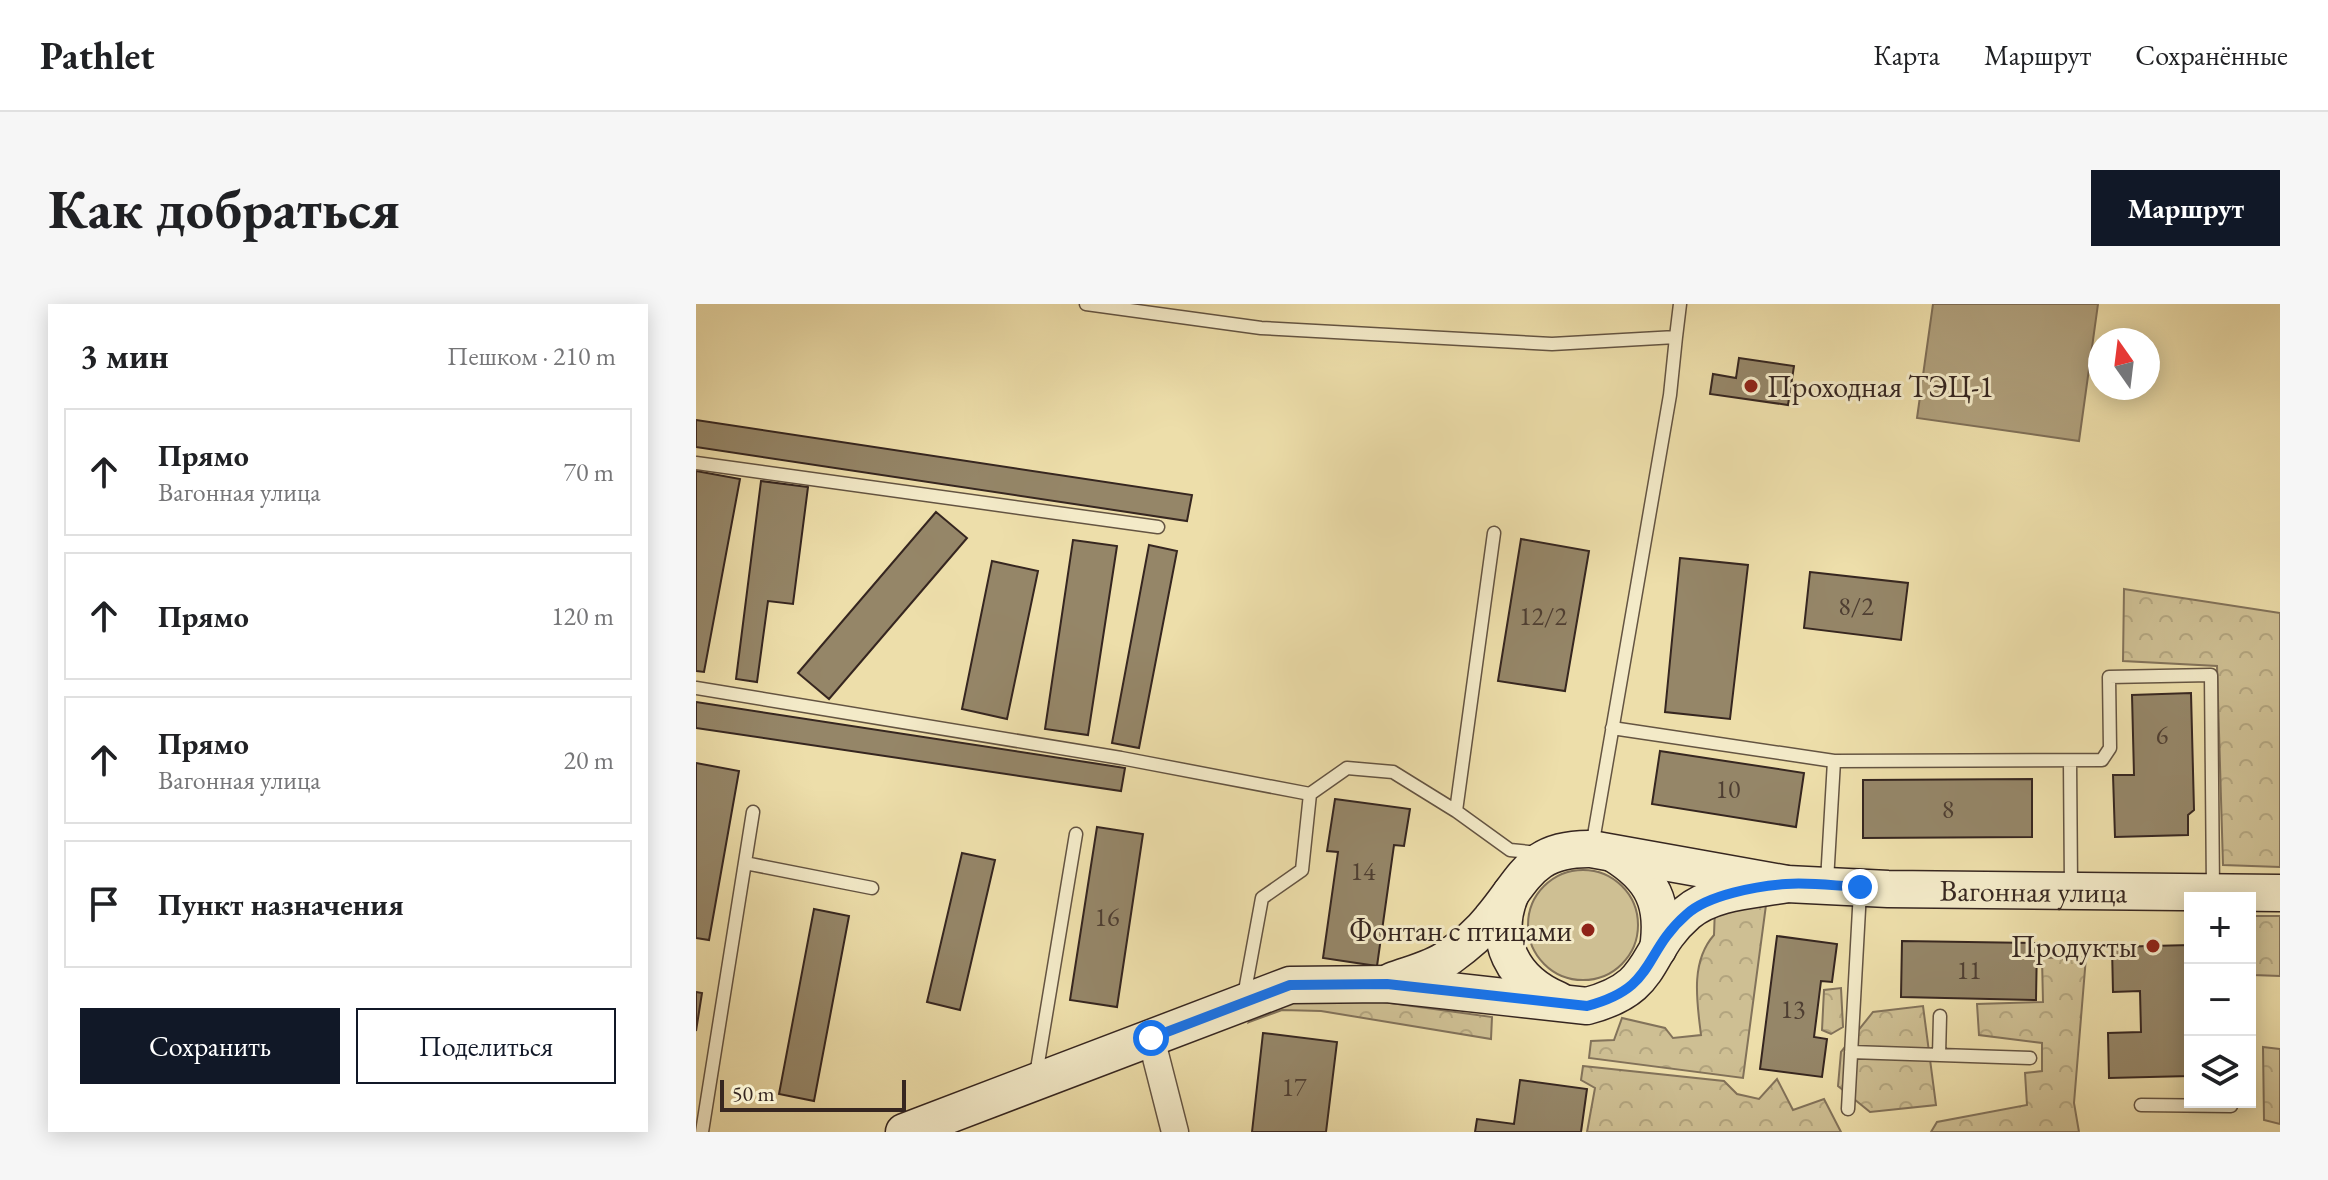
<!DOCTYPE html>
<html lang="ru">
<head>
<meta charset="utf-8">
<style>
	body { margin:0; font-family:"EB Garamond",serif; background:#f6f6f6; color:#202124 }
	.controls { position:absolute; right:24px; bottom:24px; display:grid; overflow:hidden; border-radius:0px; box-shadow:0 4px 20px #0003 }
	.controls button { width:72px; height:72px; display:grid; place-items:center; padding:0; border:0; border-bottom:2px solid #e0e0e0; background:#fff; color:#202124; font:40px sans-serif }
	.compass { position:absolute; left:1392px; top:24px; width:72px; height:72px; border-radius:50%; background:#fff; box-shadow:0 4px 20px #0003; rotate:346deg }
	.scale { position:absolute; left:24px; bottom:20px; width:186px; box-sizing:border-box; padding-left:8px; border:4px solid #362620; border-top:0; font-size:22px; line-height:28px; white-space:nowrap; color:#362620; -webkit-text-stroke:6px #f3eac8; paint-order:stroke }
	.stop { position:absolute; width:24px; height:24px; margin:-18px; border:6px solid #1a73e8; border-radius:50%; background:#fff }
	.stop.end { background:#1a73e8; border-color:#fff; box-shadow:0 2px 8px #0008 }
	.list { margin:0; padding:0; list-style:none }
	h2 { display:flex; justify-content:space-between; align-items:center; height:104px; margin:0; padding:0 32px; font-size:34px }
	h2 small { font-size:26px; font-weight:400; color:#757577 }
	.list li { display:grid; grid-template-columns:52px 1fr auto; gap:24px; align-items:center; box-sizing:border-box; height:128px; margin:0 16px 16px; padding:0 16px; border:2px solid #e0e0e0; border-radius:0px }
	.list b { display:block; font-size:30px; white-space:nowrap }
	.list p { margin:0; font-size:26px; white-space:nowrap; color:#757577 }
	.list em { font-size:26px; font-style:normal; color:#757577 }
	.actions { display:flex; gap:16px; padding:24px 32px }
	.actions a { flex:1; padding:18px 0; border:2px solid #111827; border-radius:0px; text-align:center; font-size:28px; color:#111827 }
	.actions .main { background:#111827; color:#fff }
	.icon { flex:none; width:44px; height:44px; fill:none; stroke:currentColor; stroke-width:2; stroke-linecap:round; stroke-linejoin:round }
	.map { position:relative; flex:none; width:1584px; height:828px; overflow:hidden; border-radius:0px }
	header { display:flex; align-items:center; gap:48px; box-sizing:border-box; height:112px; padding:0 40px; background:#fff; border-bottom:2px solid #e0e0e0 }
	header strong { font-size:38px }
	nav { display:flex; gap:44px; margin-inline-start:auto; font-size:28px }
	.intro { display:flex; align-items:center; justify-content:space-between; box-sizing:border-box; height:192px; padding:0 48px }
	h1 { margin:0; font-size:56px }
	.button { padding:20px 36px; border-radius:0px; background:#111827; color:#fff; font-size:28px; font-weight:700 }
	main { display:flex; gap:48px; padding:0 48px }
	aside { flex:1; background:#fff; border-radius:0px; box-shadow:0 4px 20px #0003 }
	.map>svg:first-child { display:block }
</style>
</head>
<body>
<header>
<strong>Pathlet</strong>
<nav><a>Карта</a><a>Маршрут</a><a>Сохранённые</a></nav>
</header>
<div class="intro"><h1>Как добраться</h1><a class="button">Маршрут</a></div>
<main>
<aside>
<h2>3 мин<small>Пешком · 210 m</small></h2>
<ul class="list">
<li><svg class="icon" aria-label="ahead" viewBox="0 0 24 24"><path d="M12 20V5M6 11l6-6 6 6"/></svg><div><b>Прямо</b><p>Вагонная улица</p></div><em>70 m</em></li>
<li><svg class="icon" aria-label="ahead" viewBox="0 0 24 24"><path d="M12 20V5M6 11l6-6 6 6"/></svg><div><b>Прямо</b></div><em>120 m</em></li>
<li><svg class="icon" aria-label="ahead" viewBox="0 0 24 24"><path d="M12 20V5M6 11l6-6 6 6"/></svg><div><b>Прямо</b><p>Вагонная улица</p></div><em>20 m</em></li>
<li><svg class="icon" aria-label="arrive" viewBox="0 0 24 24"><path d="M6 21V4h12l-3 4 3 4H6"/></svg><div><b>Пункт назначения</b></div></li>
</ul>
<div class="actions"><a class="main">Сохранить</a><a>Поделиться</a></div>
</aside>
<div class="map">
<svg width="1584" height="828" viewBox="0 0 1584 828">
	<defs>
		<pattern id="forest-crowns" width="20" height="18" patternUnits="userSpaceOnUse" patternTransform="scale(2)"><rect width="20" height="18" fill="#cebf93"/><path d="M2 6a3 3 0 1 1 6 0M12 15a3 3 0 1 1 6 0" fill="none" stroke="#b2a47e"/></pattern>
	</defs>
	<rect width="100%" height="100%" fill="#eddeaa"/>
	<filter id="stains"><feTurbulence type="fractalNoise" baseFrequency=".0025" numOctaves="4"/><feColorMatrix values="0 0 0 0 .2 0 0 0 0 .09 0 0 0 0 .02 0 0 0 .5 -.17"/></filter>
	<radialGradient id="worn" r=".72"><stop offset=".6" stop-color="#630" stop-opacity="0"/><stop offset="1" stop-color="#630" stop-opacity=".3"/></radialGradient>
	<path fill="#cebf93" stroke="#82725a" stroke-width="2" d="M832 621a55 55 0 1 1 110 0a55 55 0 1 1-110 0Z"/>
	<path fill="url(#forest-crowns)" stroke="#82725a" stroke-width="2" d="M1428,285L1584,309V563L1527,561L1521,362L1427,357Z
		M1070,601L1047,774L893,754L895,737L918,736L926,714L969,724L977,734L1005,731C1001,698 994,658 1018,631L1019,603Z
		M1556,612H1584V672L1557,671Z
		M1390,653L1378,799L1383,828H1235L1241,818L1331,801L1329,769L1346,767V739L1283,731L1281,700L1347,698L1346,654Z
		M1145,684L1147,723L1135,730L1126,726L1128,686Z
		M636,691L796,713L795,735L625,707L586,706L553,718L561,705Z
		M1227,702L1240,801L1174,808L1142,782L1145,748L1177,708Z
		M1567,743L1584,745V820L1568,816Z
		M887,762L1028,777L1041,790L1063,795L1081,775L1097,806L1128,795L1145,828H891L899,784L885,776Z"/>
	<path fill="#af9f7b" stroke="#7f6f57" stroke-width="2" d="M1237,0H1402L1383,137L1221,114Z"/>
	<path fill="#958668" stroke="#362620" stroke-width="2" d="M1043,54L1098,62L1092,101L1014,90L1017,70L1040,74Z
		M0,116L496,191L491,217L0,143Z
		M0,167L44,175L8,368L0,367Z
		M65,177L112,183L97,300L72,297L61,378L40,375Z
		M240,208L271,234L133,395L102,369Z
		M825,235L893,247L869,387L802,377Z
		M377,236L421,242L392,431L349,425Z
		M453,241L481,247L443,444L416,439Z
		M984,254L1052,261L1034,415L969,408Z
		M296,257L342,267L311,415L266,405Z
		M1114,268L1212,279L1205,336L1108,324Z
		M1495,389L1498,506L1492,511V531L1419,533L1417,471H1438L1436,391Z
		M0,398L429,464L425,487L0,424Z
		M964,447L1108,469L1100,523L956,500Z
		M0,459L43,467L13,636L0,634Z
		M1336,475V533L1167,534V476Z
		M639,495L714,505L708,542L698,541L681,662L627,654L642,548L631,547Z
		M401,523L447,530L421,703L374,696Z
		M266,549L299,556L264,706L231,698Z
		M118,605L153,612L118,797L83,790Z
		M1081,632L1141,640L1136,678L1125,677L1118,733L1131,735L1126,773L1064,765Z
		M1206,637L1341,639L1340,696L1205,693Z
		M1494,641V772L1413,774L1412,729L1445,728L1444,687L1417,688L1416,643Z
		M0,688L6,689L0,727Z
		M567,729L641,738L630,828H556Z
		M824,776L891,785L885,828H779L781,815L818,820Z"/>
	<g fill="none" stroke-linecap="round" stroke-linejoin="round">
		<g stroke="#645442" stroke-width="15">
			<path id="lane" d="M390,0L565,24L856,40L980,33L974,91L896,543
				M980,33L984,0
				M0,159L462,223
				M798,229L760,507L814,546L843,549
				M0,384L425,454L614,490
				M916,424L1138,457L1406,456L1414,444L1413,373L1515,371L1517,586
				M1374,457L1375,582
				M49,559L176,584
				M1131,577L1138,457
				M548,692L566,594L606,566L614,490L651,464L697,468L760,507
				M1155,748L1334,754
				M1243,751L1244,712
				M340,771L380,530
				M1445,801L1535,802V798
				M1152,805L1164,587
				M6,828L57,508"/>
		</g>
		<g stroke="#645442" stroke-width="29">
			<path id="street" d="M455,734L479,828"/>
		</g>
		<g stroke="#362620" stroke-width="39">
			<g id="secondary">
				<path d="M918,550C957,574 969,600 962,645"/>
				<path d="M815,589C795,636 817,677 862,696"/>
				<path id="s1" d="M696,677C714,670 738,665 753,653C767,643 784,629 795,615C829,575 834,544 895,545L1091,580L1192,585L1584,589"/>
				<path d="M208,828L594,681L691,680L891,702C963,683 945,649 991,609C1017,587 1058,586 1091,580"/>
			</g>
		</g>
		<use href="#lane" stroke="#f3eac8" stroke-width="12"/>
		<use href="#street" stroke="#f3eac8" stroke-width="26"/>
		<use href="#secondary" stroke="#f3eac8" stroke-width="36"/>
	</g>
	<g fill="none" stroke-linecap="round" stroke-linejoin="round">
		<path stroke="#1a73e8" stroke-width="10" d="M455,734L594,681L691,680L891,702C962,683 945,650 991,610C1012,591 1061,582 1090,580C1114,578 1140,582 1164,583"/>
	</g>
	<g fill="#8f2418" stroke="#f3eac8" stroke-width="3">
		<circle cx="1055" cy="82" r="8"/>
		<circle cx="892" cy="626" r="8"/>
		<circle cx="1457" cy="642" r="8"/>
	</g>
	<g text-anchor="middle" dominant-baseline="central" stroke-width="6" stroke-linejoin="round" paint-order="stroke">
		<g font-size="26" fill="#4e3e32">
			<text x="1160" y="302">8/2</text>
			<text x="847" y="312">12/2</text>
			<text x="1466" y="431">6</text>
			<text x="1032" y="485">10</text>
			<text x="1252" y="505">8</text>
			<text x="667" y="567">14</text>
			<text x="411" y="613">16</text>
			<text x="1273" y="666">11</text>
			<text x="1097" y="705">13</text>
			<text x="598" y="783">17</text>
		</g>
		<g font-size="30" fill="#362620" stroke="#f3eac8" text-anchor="end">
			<text x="1071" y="82" text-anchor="start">Проходная ТЭЦ-1</text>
			<text x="876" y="626">Фонтан с птицами</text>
			<text x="1441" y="642">Продукты</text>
		</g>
		<g font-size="30" fill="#362620" stroke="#f3eac8">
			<text stroke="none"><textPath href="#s1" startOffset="694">Вагонная улица</textPath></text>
		</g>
	</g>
	<rect width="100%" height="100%" filter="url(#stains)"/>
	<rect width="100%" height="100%" fill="url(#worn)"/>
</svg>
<div class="controls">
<button>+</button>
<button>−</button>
<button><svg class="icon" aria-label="layers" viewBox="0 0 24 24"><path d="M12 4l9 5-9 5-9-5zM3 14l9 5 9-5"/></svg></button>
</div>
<svg class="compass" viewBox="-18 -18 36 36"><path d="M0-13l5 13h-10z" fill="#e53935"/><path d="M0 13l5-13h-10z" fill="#757577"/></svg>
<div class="scale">50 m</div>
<div class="stop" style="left:455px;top:734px"></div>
<div class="stop end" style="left:1164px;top:583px"></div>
</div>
</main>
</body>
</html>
